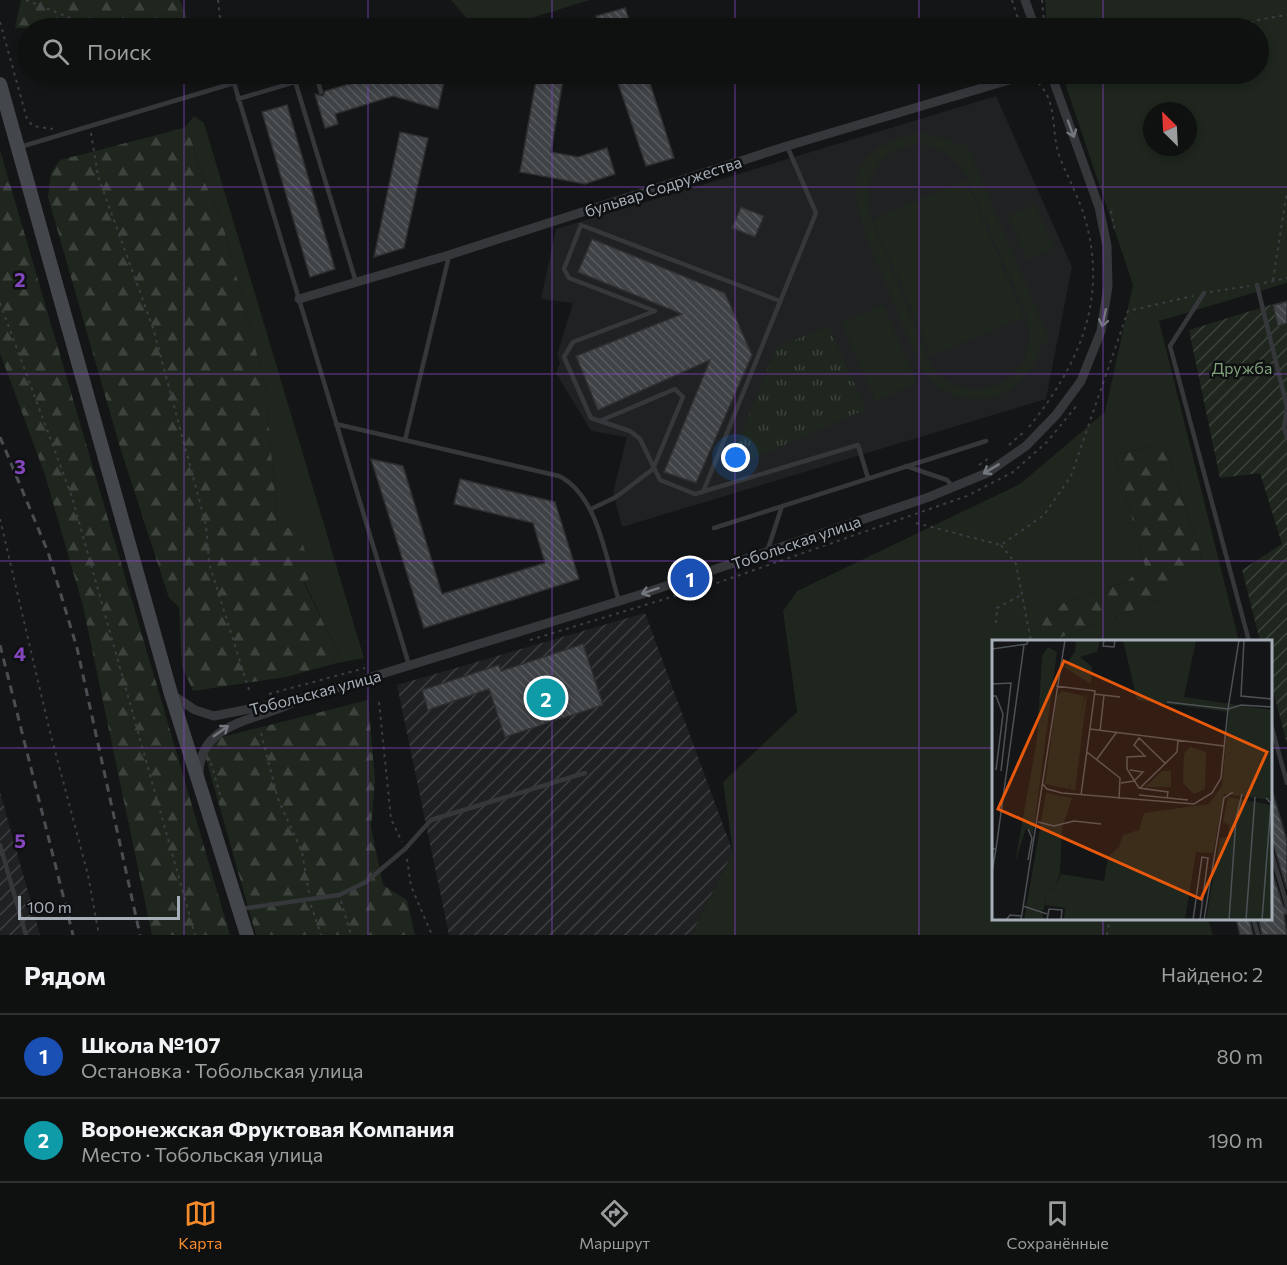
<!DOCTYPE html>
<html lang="ru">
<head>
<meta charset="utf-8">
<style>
	body { margin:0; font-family:Commissioner,sans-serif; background:#1d1e1e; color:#f1f3f6 }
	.compass { position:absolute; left:1143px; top:102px; width:54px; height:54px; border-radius:50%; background:#0f1010; box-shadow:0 3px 9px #0003; rotate:336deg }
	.scale { position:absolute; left:18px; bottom:15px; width:162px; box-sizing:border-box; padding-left:6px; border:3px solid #a6aeb7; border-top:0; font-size:16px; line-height:21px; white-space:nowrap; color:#a6aeb7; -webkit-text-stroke:4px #0f1011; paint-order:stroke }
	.you { position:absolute; left:736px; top:458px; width:21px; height:21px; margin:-15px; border:4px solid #fff; border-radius:50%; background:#1a73e8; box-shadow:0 0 0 9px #1a73e833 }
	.badge { display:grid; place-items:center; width:39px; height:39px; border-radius:50%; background:#f68b2c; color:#fff; font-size:20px; font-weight:700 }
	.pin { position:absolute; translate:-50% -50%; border:3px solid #fff; box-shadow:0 2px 6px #0006 }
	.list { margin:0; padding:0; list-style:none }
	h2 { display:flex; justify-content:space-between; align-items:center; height:78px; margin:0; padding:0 24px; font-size:26px }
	h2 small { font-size:20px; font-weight:400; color:#9b9d9f }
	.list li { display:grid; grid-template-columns:39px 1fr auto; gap:18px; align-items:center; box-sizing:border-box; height:84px; padding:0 24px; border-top:2px solid #2f3030 }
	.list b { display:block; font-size:22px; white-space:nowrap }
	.list p { margin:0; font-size:20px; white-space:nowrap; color:#9b9d9f }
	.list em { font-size:20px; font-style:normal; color:#9b9d9f }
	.icon { flex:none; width:33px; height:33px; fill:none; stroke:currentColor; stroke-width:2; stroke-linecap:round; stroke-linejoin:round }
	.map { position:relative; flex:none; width:1287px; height:935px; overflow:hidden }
	.search { position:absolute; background:#0f1010; box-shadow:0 3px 9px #0003; left:18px; right:18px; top:18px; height:66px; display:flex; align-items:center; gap:15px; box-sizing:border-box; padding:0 21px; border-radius:33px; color:#9b9d9f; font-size:22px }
	.sheet { height:246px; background:#0f1010 }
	nav { display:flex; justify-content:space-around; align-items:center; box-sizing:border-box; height:84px; border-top:2px solid #2f3030; background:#0f1010; font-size:16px; color:#9b9d9f }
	nav a { display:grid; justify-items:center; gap:3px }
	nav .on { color:#f68b2c }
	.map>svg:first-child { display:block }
</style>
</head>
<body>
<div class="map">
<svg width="1287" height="935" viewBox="0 0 1287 935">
	<defs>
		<pattern id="industrial-furrows" width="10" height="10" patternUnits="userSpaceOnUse" patternTransform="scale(1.5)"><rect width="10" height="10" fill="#202123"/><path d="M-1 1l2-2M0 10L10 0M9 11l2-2" fill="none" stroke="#3d3f41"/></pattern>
		<pattern id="forest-firs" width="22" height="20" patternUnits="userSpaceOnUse" patternTransform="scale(1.5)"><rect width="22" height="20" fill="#1e261e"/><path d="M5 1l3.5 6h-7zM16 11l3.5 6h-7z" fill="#3c433c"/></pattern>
		<pattern id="park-tufts" width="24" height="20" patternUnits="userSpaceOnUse" patternTransform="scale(1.5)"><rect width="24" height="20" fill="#1e261e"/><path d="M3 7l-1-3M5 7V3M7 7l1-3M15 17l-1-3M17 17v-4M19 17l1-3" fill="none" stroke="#3c433c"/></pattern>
		<pattern id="garden-furrows" width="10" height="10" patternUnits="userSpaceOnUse" patternTransform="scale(1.5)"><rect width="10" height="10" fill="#1e261e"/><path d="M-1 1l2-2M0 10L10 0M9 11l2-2" fill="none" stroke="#3c433c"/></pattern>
		<pattern id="building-back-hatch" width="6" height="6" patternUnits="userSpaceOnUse" patternTransform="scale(1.5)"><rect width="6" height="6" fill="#404346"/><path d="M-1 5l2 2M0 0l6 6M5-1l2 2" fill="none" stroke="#595c5e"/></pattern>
	</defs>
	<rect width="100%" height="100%" fill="#141516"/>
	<path fill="#202123" d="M996,96L1072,267L1046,399L622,527L613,493L627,437L591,431L556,373L560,363L557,355L573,303L541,299L556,229Z"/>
	<path fill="url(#industrial-furrows)" d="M645,613L733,852L694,929L695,935H449L397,685Z
		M0,792L40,935H0Z"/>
	<path fill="#1e261e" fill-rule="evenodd" d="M451,0H590L499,28H475Z
		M1045,0H1287V283L1159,321L1239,641H1051L1170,596L1202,558L1164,443L1115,455L1145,566L1126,582L1035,613L1045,641H993V918L1208,919L1213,935H695L694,929L733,852L723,782L797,712L783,611L797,591L1020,484L1105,412L1133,285L1062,74H1258V28H1047ZM1152,111H1188V147H1152Z
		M194,116L204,123L364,658L333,664L337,651L278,526L265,385L222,221L202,176L190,135L184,128Z
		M920,133L947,139L959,146L966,143L1050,341L1041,345C1029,399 966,418 927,377C910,348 899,315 886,284C860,221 820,152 920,133ZM919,144C942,147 954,157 966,176L1027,317C1044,380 971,415 931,366L871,217C860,181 880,147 919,144Z
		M966,180L1024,317L931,356L873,219Z
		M1035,204L1054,248L1027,260L1008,216Z
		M883,305L917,383L876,401L841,323Z"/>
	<path fill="url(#forest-firs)" d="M21,0H180L191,28H15Z
		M184,128L190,135L202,176L222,221L265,385L278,526L298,530L313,575L304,583L337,651L333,664L286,677L193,691L182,666L179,607L169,598L119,444L48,197L51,173L60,160Z
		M0,150L230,935H152L83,606L45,475L0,353Z
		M1164,443L1202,558L1170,596L1051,641H1045L1035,613L1126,582L1145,566L1115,455Z
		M368,700L375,780L371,827L383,885L407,900L415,935H256L206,759L208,751L218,738Z"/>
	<path fill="url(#park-tufts)" d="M828,326L866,409L727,470L776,348Z"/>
	<path fill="url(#garden-furrows)" d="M1287,300V744L1271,683L1270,641H1260L1242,570L1282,544L1260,473L1220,478L1189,330Z"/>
	<path fill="url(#building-back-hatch)" stroke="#2e2f32" stroke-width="1.5" d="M625,8L632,28H600L596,16Z
		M383,74H406L444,82L438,109L393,96L335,114L338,124L325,128L315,94L323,96L325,91Z
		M537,74H564L551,152L578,157L607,148L615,174L585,184L520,172Z
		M615,74H647L674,158L646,166Z
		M287,105L335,269L310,277L262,112Z
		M400,132L428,138L404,248L374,257Z
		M741,207L764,216L755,237L732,228Z
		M592,239L725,293L752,355L696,483L664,472L710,360L598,410L576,356L682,314L578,272Z
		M1287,302V323L1278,326L1273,305Z
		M371,459L403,466L442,594L545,563L533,523L454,504L460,479L555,502L579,579L424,628Z
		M583,644L603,705L505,737L489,689L428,710L422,690L499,665L501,671Z
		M1270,793H1273L1287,841V889L1274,847L1270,844V837L1274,836L1270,825Z
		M1270,865L1283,906L1287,909V914H1284L1287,935H1262L1258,918H1270Z
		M1236,918H1249L1253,935H1240Z"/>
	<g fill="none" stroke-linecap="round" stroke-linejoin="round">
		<path stroke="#3b3e42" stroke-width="2" stroke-dasharray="3 4.5" stroke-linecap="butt" d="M26,0L95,28
			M218,0L221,28
			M1012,0L1021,28
			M1042,0L1044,21
			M0,22L27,119L33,126L53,129
			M1236,28L1258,20L1287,15
			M1073,83L1104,74
			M91,133L98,176L153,328L206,525L209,563L249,690
			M1111,211L1115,232
			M1273,280L1287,191
			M1264,283L1287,278
			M1210,292L1249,286
			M0,303L72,497L195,935
			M1029,427C1080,363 1109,298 1084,215C1077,194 1067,176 1059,155C1051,132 1058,100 1037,82
			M1009,445L1025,431
			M979,465L989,458
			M0,519L49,728L88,875L99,935
			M916,523L1001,545L1044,515L1071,476L1128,311L1193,296
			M1001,545L1016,564L1031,641
			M996,623L997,608L1023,594
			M530,640L714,584L967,496L1013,472L1047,442L1078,404
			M269,694L365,668
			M379,702L391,819L402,842
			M261,733L278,799L302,852L309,893
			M211,763L221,798
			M407,859L411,886L432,935
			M341,901L351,935
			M311,905L321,935
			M1107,935L1110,918"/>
		<path stroke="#35373b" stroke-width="4.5" d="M316,75L321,92
			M295,81L356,282
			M238,99L322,74
			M20,147L234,83L409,665
			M1257,285L1287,407L1284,428L1287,437
			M1204,293L1170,346L1249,641
			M780,301L581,225L564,269L569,278L655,311L573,342L564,357L591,418L630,431L640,439L660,480L695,494L858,445L868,478
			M336,424L559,476C599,496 606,561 619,601
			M405,440L449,256
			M906,466L947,480L954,488
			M703,492L816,213L787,146
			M591,509L616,497L653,469L683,397L675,389L600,421
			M714,528L986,441
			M767,552L782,506
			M1270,721L1287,783
			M0,845L26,935
			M1270,848L1287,905
			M240,909L339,895L366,882L405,849L431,820L585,773
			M1253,918L1258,935"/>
		<path stroke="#35373b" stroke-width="9" d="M1025,0L1035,28
			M299,299L449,255L787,146L1029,74
			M171,694L195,710L214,716L300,699L639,595L929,497L987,473L1026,446L1056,415L1081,381L1101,331L1108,286L1107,246L1099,207L1051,74
			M199,773C200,722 256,721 292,703"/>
		<path stroke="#43474b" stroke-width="14" d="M0,84L171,694L247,935"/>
		<path stroke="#4a4e52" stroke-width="3" stroke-dasharray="8 6" stroke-linecap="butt" d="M0,437L48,552L77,648L140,935
			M0,645L73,935"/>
	</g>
	<defs><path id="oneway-shaft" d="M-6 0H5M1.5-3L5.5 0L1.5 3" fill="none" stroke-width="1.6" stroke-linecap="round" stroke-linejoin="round" transform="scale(1.5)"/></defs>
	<g stroke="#73787f">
		<use href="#oneway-shaft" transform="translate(1071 129) rotate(70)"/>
		<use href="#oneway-shaft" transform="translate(1104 318) rotate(102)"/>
		<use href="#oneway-shaft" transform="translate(991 469) rotate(149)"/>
		<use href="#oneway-shaft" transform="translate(650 591) rotate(161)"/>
		<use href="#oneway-shaft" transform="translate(221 731) rotate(-35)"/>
	</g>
	<path fill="none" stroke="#8446bd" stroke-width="1.5" stroke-opacity="0.55" d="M184,0V28M368,0V28M552,0V28M735,0V28M919,0V28M1103,0V28M184,74V935M368,74V935M552,74V935M735,74V935M919,74V935M1103,74V641M0,187H1287M0,374H1287M0,561H1287M0,748H993M1270,748H1287M1103,918V935"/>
	<g text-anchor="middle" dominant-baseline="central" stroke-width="5" stroke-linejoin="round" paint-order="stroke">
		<g font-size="16" fill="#a6aeb7" stroke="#0f1011">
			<text transform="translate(663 186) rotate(-18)">бульвар Содружества</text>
			<text transform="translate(796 542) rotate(-19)">Тобольская улица</text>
			<text transform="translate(315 692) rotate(-15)">Тобольская улица</text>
		</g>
		<g font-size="16" fill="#81a27c" stroke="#0f1011">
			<text x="1242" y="367">Дружба</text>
		</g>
	</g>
	<g transform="translate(992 640)">
		<rect width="280" height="280" fill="#141516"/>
		<path d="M131,0L204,1L192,57L280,70V160L232,154L221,213L204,212L193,280H72L73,268L53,265L54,253L63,248L69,234L112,241L116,217L127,207L131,195L147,190L152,173L217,164L230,146L237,72L145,60ZM94,53L95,55L83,151L78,149V124ZM198,107L214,112L213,149L202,154L191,143L192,114Z" fill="#1e261e"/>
		<path d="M84,0H108L105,12L88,17L100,27L99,44L72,27L83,12ZM56,7L65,12L41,194L34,188L23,223L45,99L50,16ZM70,51L92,56L77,149L53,144L65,56ZM54,153L80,158L70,188L68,233L63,248L54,253L52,270H49L52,280H32ZM216,171L224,173L222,194L214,198L191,196L192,191H212Z" fill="#1e261e"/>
		<path d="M170,131H179V147H153Z" fill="#1e261e"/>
		<path d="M236,157L280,165V280H214L228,198L236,197L237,185L231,182Z" fill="#1e261e"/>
		<path fill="none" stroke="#4e5256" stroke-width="1.5" d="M112,0L111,6L122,7L123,0M252,0L249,56L281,59M0,9L35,4L36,0M0,44L19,43L9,131M64,46L103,51L89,155M102,54L128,57M0,56H4L11,74L4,130M175,62L236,69L247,0M98,89L232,106M108,91L112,55M95,112L128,138L127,159M105,119L124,93M174,124L147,98L142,105L153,116L135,117V129L147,148L176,152L175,158M50,143L55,149L70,153L202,164L220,153L229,138L236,69L249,65L281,67M129,143L142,141L151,132L138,130M148,148L185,112L186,100M147,155L196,160M46,182L62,186L82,181L109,184M36,189L40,198L36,220M0,209H4L0,232M4,209L32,5M31,266L55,274M14,280L18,275L30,276M29,280L73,0M55,280L57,269L70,270L69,280M201,280L210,217L216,218L208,280M212,280L232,158L241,152M237,280L244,179L250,154M254,280L263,157M270,280L279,163L274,158"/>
		<path fill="#e8590c" fill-opacity="0.15" stroke="#e8590c" stroke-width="3" d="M72,21L275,112L209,259L6,169Z"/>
		<rect width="280" height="280" fill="none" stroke="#a6aeb7" stroke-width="3"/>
	</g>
	<g font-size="20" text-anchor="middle" font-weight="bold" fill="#8446bd" stroke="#0f1011" stroke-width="5" stroke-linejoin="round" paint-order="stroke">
		<text x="20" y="287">2</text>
		<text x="20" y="474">3</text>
		<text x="20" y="661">4</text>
		<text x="20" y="848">5</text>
	</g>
</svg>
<svg class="compass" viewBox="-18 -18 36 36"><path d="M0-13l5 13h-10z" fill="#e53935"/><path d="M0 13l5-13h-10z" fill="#9b9d9f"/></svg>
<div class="scale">100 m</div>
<div class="you"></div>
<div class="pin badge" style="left:690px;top:578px;background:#1a4fb4">1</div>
<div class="pin badge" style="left:546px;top:698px;background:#0f9aa8">2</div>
<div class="search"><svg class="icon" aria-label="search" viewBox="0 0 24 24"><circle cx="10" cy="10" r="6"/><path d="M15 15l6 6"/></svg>Поиск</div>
</div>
<section class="sheet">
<h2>Рядом<small>Найдено: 2</small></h2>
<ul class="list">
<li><span class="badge" style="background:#1a4fb4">1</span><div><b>Школа №107</b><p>Остановка · Тобольская улица</p></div><em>80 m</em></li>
<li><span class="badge" style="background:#0f9aa8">2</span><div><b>Воронежская Фруктовая Компания</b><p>Место · Тобольская улица</p></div><em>190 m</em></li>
</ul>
</section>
<nav>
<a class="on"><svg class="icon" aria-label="map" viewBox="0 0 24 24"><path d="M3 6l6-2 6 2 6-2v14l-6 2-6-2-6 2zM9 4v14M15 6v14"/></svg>Карта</a>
<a><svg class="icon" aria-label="directions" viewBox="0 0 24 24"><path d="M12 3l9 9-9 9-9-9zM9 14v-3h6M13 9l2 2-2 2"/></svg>Маршрут</a>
<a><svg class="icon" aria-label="saved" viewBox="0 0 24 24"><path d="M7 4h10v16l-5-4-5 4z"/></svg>Сохранённые</a>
</nav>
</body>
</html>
